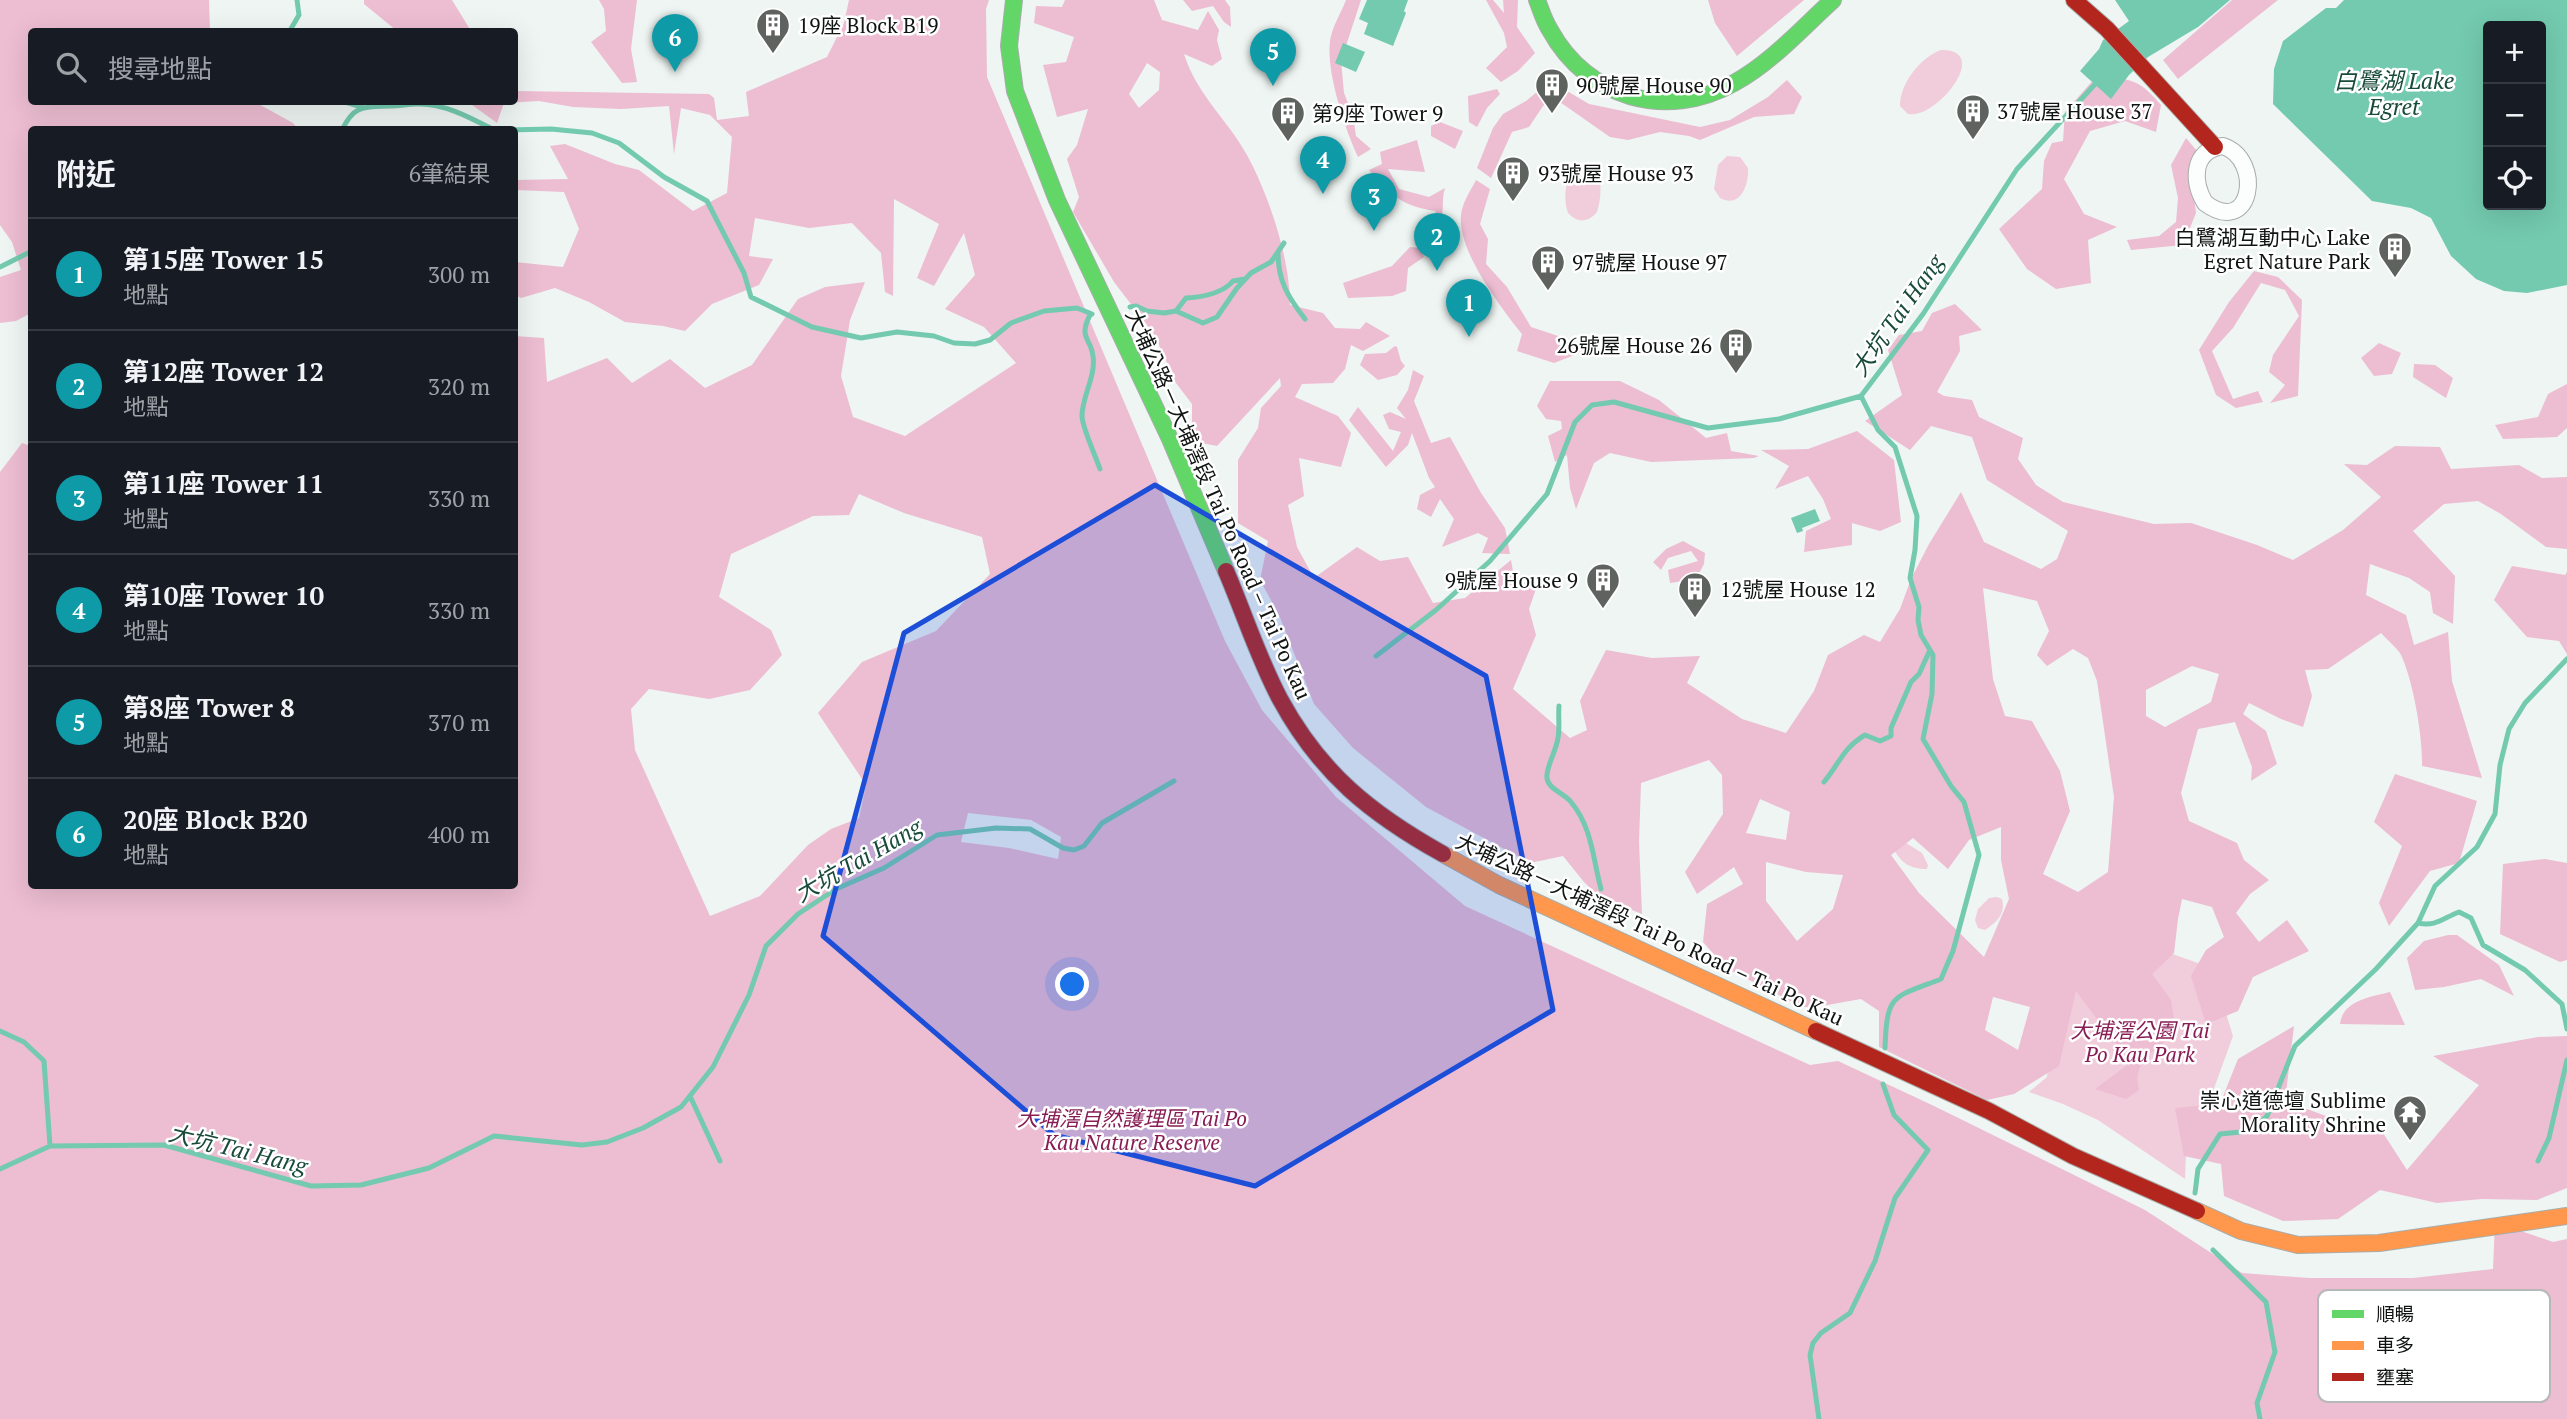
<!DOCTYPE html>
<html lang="zh-TW">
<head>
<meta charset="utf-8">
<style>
	body { margin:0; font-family:"PT Serif","Noto Sans TC",serif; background:#242831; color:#f1f3f6 }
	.controls { position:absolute; right:21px; top:21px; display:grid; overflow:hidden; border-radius:7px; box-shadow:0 7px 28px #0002 }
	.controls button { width:63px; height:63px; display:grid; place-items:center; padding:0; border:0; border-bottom:2px solid #363941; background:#171b24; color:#f1f3f6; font:35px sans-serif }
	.you { position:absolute; left:1073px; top:985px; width:24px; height:24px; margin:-18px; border:5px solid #fff; border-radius:50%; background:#1a73e8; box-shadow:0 0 0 10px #1a73e833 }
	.badge { display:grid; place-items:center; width:46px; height:46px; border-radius:50%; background:#afb2b2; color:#fff; font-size:23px; font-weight:700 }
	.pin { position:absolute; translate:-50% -58px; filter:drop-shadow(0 2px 4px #0008) }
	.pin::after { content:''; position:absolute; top:37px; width:24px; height:21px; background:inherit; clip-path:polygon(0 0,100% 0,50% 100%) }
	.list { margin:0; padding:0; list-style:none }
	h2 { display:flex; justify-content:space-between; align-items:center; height:91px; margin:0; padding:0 28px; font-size:30px }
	h2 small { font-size:23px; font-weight:400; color:#9ea1a6 }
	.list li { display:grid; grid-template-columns:46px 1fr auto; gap:21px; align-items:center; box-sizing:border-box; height:112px; padding:0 28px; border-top:2px solid #363941 }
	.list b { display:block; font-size:26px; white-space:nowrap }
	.list p { margin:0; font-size:23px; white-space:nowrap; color:#9ea1a6 }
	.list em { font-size:23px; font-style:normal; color:#9ea1a6 }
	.icon { flex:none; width:38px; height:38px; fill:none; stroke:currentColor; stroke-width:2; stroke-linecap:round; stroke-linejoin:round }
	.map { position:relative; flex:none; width:2567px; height:1419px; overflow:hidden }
	.search { position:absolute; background:#171b24; box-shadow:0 7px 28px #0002; left:28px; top:28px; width:490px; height:77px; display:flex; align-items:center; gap:18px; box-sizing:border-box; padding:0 24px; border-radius:7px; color:#9ea1a6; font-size:26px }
	.panel { position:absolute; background:#171b24; box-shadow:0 7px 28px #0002; left:28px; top:126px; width:490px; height:763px; border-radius:7px }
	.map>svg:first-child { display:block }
</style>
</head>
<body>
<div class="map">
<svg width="2567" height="1419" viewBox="0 0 2567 1419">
	<rect width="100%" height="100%" fill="#eef5f2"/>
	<path fill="#f1ccda" d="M1941,50C1993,49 1936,120 1908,114L1900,106C1900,83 1921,57 1941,50Z
		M1727,156L1740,157L1748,168C1749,184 1741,209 1720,198L1714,189L1718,165Z
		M1584,164L1595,168C1603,179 1601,199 1597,212C1588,223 1577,223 1568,213C1562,197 1566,168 1584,164Z
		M1903,841L1922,853L1928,865L1927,869C1910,869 1901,863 1893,848Z
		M1997,897L2002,899C2006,914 1997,922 1985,930L1978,928L1975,920L1978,909L1989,898Z
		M2133,940L2212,968L2233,1036L2213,1091L2199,1121L2187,1125L2185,1179L2098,1120L2063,1104L2029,1092L2047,1077L2055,1015L2081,980Z"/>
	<path fill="#edbdd2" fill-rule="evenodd" d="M0,0H209L210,31L32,32V102H255L293,123L298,129L32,130L31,313L16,321L0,323V277L21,270L12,242L0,225Z
		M364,0H452L471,31H397L364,4Z
		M599,0H637L631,49L637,82L622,83L591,42L606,31L604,9Z
		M849,0H989L986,9L987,77L1225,641L1262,710L1336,797L1465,906L1810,1065L1838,1061L1934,1106L2145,1210L2242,1273L2309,1278H2413L2493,1269L2495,1222L2553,1242L2567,1239V1419H0V472L22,443L31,446L32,886H514L515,336L544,338L547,382L607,358L632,383L670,359L705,388L752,365L798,299L825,287L865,282L850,320L841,376L853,417L905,436L1016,363L984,327L945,309L975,275L964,233L934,286L917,278L939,224L894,199L893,296L885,292L881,253L852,223L809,228L755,218L749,256L773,259L759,285L712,304L685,331L663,326L625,322L589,302L555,288L521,298L515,295V262L563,267L579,229L564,192L515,190V180L568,179L550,146L565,144L615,164L639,170L693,211L727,193L732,137L710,115L681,108L674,154L669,106L621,109L573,107L539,101L504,103L497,123L468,102H514L515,91L709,94L714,98L717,120L749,116L746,92L827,57L844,23ZM859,494L904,513L982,537L990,574L936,631L862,662L818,713L866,785L859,818L831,829L808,845L760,896L710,916L635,750L631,709L649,689L709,699L750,690L782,655L771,630L719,597L731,554L813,516L849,515ZM968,813L1031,820L1061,837L1058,859L1009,848L961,842Z
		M1065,0H1154L1162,20L1198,30L1208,11L1219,30L1217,40L1222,59L1212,66L1184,54C1197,95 1227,119 1247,155C1269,196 1290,258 1290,305L1323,313L1335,328L1360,329L1366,322L1390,336L1363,351L1351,345L1345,369L1333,383L1302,384L1295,397L1338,416L1351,433L1341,467L1299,458L1304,496L1288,505L1297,547L1314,578L1357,547L1380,561L1408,557L1433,603L1465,598L1511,560L1514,577L1536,589L1529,609L1536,635L1513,689L1570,738L1587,730L1580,701L1606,650L1652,658L1700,656L1687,683L1742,719L1786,733L1814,691L1828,655L1864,635L1880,642L1900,609L1911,579L1929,544L1961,492L1984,542L2041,569L2057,559L2068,531L1987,480L1972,437L1931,426L1910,450L1865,421L1902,395L1888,350L1899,335L1922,331L1932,313L1955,304L1982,330L1959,336L1960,351L1937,392L1944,396L1972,400L1979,417L2023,438L2018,459L2036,485L2063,502L2154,524L2191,523L2257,545L2293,560L2343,530L2381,497L2344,464L2367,465L2395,446L2440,447L2451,469L2519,465L2542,478L2567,477V549L2546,547L2501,514L2478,501L2444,504L2413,531L2455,576L2453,624L2433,613L2430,592L2409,578L2370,564L2366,595L2406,615L2414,645L2448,632L2452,681L2482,778L2422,766C2423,738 2413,678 2400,653C2395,646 2387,640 2381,633L2328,669L2305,670L2312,696L2303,727L2281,719L2249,703L2243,714L2266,731L2277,764L2251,781L2252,767L2235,722L2198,729L2181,793L2189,821L2237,843L2244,860L2269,880L2250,894L2236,913L2259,942L2287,920L2309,951L2253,977L2238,1011L2206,1024L2191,976L2206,950L2224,937L2212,907L2182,899L2178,919L2174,953L2152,974L2171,1000L2176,1033C2156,1050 2131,1061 2139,1090L2126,1099L2095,1089L2130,1063L2076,991L2059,1066L2014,1094L1987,1100L1879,1047V1011L1861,999L1816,1007H1802L1726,968L1703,942L1707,904L1743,884L1734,867L1697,894L1685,872L1723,814L1722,775L1709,760L1641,783L1639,842L1642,914L1600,897L1584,882L1563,856L1530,863L1426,807L1353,748L1314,704L1279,615L1260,580L1268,541L1238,523V460L1258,428L1261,408L1281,386L1280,378L1217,446L1192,441V404L1176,383L1154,334L1114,282L1073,212L1079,197L1067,159L1077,145L1088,109L1057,117L1043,65L1066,62L1074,37L1034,23L1036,6L1062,7ZM1147,63L1160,72L1159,90L1139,108L1129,94ZM1983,588L2037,601L2049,631L2037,655L2047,666L2073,649L2088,658L2097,681L2114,797L2108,872L2078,892L2043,874L2070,811L2060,771L2032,721L2005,716L1993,679ZM2192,666L2219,674L2211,702L2165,727L2146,716V690ZM1760,799L1790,812L1786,840L1746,833ZM2001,827V860L2009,899L1984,957L1919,893L1891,855L1913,838L1948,869L1969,840ZM1766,862L1806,872L1843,875L1833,909L1797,941L1766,901ZM1993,997L2030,1007L2018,1050L1985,1030Z
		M1183,0H1225L1230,7L1231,27L1224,22L1213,6L1192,11Z
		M1346,0H1361L1341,61L1344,93L1353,116L1356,136L1371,149L1358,157C1345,129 1326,72 1330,41C1332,27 1341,13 1346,0Z
		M1486,0H1493L1504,13L1503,0H1518L1517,27L1535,53L1518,71L1501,82L1486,68L1507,47L1504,33Z
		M1708,0H1804L1737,56L1715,23Z
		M2232,0H2278L2178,79L2163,60Z
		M2095,78C2131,79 2137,77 2161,105L2156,132L2125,121L2090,131L2064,179L2084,214L2117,227L2088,240L2091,283L2056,289L2027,269L1999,229L2042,189L2044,161L2052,143L2063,141L2065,112Z
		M1787,80L1802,97L1794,114L1754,117L1700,140L1689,136L1660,132L1628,140L1610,137L1557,100L1543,106L1529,127L1512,132L1491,178L1477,168L1493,128L1503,114L1526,101L1550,81L1589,104L1700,127L1730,120L1768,97Z
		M1497,89L1500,94L1487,108L1477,127L1469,122L1468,96Z
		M1440,122L1463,131L1455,149L1431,136V126Z
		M2186,138L2197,151L2191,173L2196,213L2183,245L2131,250L2127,240L2159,236L2176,222L2178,198L2171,165Z
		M1417,140L1425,172L1388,169L1399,189L1429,197L1445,188C1441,200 1445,211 1440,222L1435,211C1402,206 1390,195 1369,170L1382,164L1380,152Z
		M1476,180L1490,189L1480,224L1488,239L1486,264L1507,287L1531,327L1579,343L1598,346L1554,363L1517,351L1522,334C1501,308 1457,250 1461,215C1462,203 1471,190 1476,180Z
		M1410,247L1420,248L1424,257L1408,268L1406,291L1392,296L1348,298L1343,283L1392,266Z
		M2254,271L2278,277L2302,300L2298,396L2270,403L2285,385L2269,372L2273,355L2299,316L2285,290L2261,283L2233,328L2212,351L2233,399L2258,391L2263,402L2236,408L2216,395L2199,350L2229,302Z
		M2379,343L2401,353L2392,374L2374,376L2361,358Z
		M1395,346L1397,347L1401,361L1405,366L1397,375L1378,380L1360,365L1365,354L1386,353Z
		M2414,364L2435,365L2453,378L2446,398L2413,377Z
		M1413,370L1424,376L1414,401L1431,443L1450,437L1481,493L1505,528L1510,554L1482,553L1488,538L1478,533L1442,547L1454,519L1440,499L1431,517L1417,509L1420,495L1435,487L1429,478L1412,433L1408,445L1386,467L1349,420L1358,407L1393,451L1401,432L1389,429L1383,415L1390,412L1406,419L1397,408L1408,390Z
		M1550,381H1620L1659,400L1706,438L1727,433L1731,451L1759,456L1754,458L1651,462L1610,453L1594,463L1576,509L1570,488L1567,455L1555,462L1548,436L1562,429L1561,421L1546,419L1537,406Z
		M2567,384V428L2557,437L2503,439L2495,425L2538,417L2548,394Z
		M1857,431L1894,460L1901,522L1880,531L1852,523V545L1804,552L1806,531L1831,519L1823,499L1808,476L1775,489L1789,466L1761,450L1808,449Z
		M1683,541L1705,553L1704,564L1696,579L1670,583L1668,570L1698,561L1691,551L1668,558L1661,570L1653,562L1666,549Z
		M2512,566L2565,575L2567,572V654L2559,641L2527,637L2494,600Z
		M2395,774L2477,801L2459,863L2430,871L2389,926L2379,903L2402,846L2374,822Z
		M2545,859L2567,863V960L2560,962L2500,934L2503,864Z
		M2448,935H2457L2499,965L2514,996L2481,979L2444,987L2415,990L2407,958L2424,941Z
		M2390,992L2405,1025L2340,1024C2343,1000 2371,997 2390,992Z
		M2294,1026L2285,1101L2334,1119H2374L2407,1170L2479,1085L2433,1056L2538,1037L2567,1036V1188L2537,1200L2482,1199L2437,1203L2380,1190L2338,1219L2283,1221L2224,1196L2221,1164L2184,1156L2175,1108L2220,1104L2238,1059Z"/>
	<path fill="#73caaf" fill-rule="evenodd" d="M1367,0H1408L1404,11L1406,13L1393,46L1364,34L1368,23L1359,19Z
		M2115,0H2230L2198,27L2148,57L2129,75L2111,99L2080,71L2099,49L2103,40L2129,21Z
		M2344,0H2567V285L2527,293L2504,291L2476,279L2451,256L2431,218L2411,208L2372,201L2273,104L2274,69L2283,41L2326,8H2336ZM2541,26V205H2488V26Z
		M1343,43L1365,52L1356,72L1335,63Z
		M1815,509L1820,521L1802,528L1803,531L1797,533L1791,518Z"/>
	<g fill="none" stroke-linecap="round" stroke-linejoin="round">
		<path stroke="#73caaf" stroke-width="5" d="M289,32L299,15L297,0
			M345,102L362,107
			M342,130C354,104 365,107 390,106C399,106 409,104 417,104C444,103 471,118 494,130
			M506,130L551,129L592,133L619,143L664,177L707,201L744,273L751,297L812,327L861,338L897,332L934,336L954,343L975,344L990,340L1011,323L1044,311L1077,308L1092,314
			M1278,253C1278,281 1288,297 1305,319
			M0,267L32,251
			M1130,307L1136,306L1147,311L1164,313L1176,311L1203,323L1217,317L1237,288L1251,273L1271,262L1284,243
			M1176,311L1186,298C1203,297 1222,294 1233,281L1245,279
			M1090,315C1078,338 1091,338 1093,356C1096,377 1082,396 1082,416C1082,427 1096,457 1100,469
			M1861,396L1878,430L1895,447L1917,516L1915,550L1910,578L1919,607L1918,620L1921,635L1933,655L1932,694L1923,739L1951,786L1964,802L1979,855L1953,951L1941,979C1892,998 1887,993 1885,1048
			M1376,656L1436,610L1490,561L1547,494L1575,422L1592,405L1614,402L1708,428L1779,419L1861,396L1923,314L2017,169L2097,82
			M1559,706C1558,717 1560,728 1558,738C1556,751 1548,763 1547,775C1545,788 1564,793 1571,802C1592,827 1593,859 1601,889
			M1824,782C1840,763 1842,749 1865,735L1880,741L1891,736V728L1911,682L1919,674L1930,650
			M2418,923C2436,927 2443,918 2459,912L2471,918L2483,945L2525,970L2562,1004L2567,1029
			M0,1031L24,1042L44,1061L50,1146
			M690,1096L720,1161
			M2538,1161L2549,1138L2567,1060
			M0,1169L50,1146L164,1145L311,1186L361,1185L429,1168L494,1136L582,1145L607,1142L643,1128L681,1107L713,1067L749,995L766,946L798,914L836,889L884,868L937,835L996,828L1030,829L1063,848L1074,850L1084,846L1102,823L1174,781
			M2195,1193L2198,1169L2220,1134L2251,1131L2267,1116L2295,1046L2376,969L2418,923L2435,886L2477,847L2495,814L2500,765L2509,729L2525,703L2567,659
			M2213,1250L2266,1302L2275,1352L2257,1403L2260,1419
			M1819,1419L1810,1355L1813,1343L1821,1333L1850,1313L1875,1261L1895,1198L1928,1150L1894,1115L1883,1084"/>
		<g stroke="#a8adaa" stroke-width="18">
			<path id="street" d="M2223,146C2264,160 2252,238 2205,203C2192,181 2192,150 2223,146Z"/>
		</g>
		<g stroke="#a8adaa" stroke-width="18">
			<path id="fast" d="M1014,0L1009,46L1015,91L1057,200L1170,439L1226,571
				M1537,0C1541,10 1544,21 1550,30C1587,98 1667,121 1734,83C1771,63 1802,28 1833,0"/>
		</g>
		<g stroke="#a8adaa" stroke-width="18">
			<path id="slow" d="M1443,854L1499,885L1816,1031
				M2197,1211L2241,1231L2298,1245L2379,1243L2567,1216"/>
		</g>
		<g stroke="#a8adaa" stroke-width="18">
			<path id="jam" d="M2074,0L2107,29L2215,147
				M1226,571C1244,613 1259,660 1280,699C1320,773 1371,814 1443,854
				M1816,1031L1989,1111L2073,1156L2197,1211"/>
		</g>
		<use href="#street" stroke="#fcfefd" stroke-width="16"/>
		<use href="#fast" stroke="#63d668" stroke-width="16"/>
		<use href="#slow" stroke="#ff974d" stroke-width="16"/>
		<use href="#jam" stroke="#b3261e" stroke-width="16"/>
	</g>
	<path fill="#1d4ed8" fill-opacity="0.2" stroke="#1d4ed8" stroke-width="5" stroke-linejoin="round" d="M1155,485L1486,676L1553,1010L1255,1186L1054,1135L823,936L904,633Z"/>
	<defs>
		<g id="building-pin" transform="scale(1.75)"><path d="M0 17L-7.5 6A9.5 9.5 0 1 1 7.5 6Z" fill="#5e6360" stroke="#fff"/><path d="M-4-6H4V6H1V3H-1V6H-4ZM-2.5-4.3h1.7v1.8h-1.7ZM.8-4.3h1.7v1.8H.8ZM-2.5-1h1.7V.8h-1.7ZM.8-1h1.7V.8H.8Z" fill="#fff"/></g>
		<g id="temple-pin" transform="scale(1.75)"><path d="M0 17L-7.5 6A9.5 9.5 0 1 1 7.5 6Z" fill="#5e6360" stroke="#fff"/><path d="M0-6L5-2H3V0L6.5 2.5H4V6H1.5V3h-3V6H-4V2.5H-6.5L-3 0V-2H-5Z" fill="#fff"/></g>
	</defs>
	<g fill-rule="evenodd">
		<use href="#building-pin" x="773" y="25"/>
		<use href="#building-pin" x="1552" y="85"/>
		<use href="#building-pin" x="1973" y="111"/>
		<use href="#building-pin" x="1288" y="113"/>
		<use href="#building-pin" x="1513" y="173"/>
		<use href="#building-pin" x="2395" y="249"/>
		<use href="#building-pin" x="1548" y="262"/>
		<use href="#building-pin" x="1736" y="345"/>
		<use href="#building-pin" x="1603" y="580"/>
		<use href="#building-pin" x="1695" y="589"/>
		<use href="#temple-pin" x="2410" y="1112"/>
	</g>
	<g text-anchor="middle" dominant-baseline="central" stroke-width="5" stroke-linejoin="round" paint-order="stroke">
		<g font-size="21" fill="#101412" stroke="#fff" text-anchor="start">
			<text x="798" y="25">19座 Block B19</text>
			<text x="1576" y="85">90號屋 House 90</text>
			<text x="1997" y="111">37號屋 House 37</text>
			<text x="1312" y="113">第9座 Tower 9</text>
			<text x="1538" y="173">93號屋 House 93</text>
			<text x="2370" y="237" text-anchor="end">白鷺湖互動中心 Lake<tspan x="2370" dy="24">Egret Nature Park</tspan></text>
			<text x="1572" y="262">97號屋 House 97</text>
			<text x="1712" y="345" text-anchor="end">26號屋 House 26</text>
			<text x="1578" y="580" text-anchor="end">9號屋 House 9</text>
			<text x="1720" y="589">12號屋 House 12</text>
			<text x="2386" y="1100" text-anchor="end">崇心道德壇 Sublime<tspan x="2386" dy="24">Morality Shrine</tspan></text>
		</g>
		<g font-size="21" fill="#101412" stroke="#fff">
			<text transform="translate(1219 504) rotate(66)">大埔公路－大埔滘段 Tai Po Road – Tai Po Kau</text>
			<text transform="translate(1650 929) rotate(25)">大埔公路－大埔滘段 Tai Po Road – Tai Po Kau</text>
		</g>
		<g font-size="21" font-style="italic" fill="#881d54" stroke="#fff">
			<text x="2140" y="1030">大埔滘公園 Tai<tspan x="2140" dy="24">Po Kau Park</tspan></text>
			<text x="1132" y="1118">大埔滘自然護理區 Tai Po<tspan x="1132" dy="24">Kau Nature Reserve</tspan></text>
		</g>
		<g font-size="23" font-style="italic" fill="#194b3b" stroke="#fff">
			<text x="2394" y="80">白鷺湖 Lake<tspan x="2394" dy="26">Egret</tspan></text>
			<text transform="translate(1897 315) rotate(-55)">大坑 Tai Hang</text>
			<text transform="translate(858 860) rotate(-30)">大坑 Tai Hang</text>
			<text transform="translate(238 1149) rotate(14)">大坑 Tai Hang</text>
		</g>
	</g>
	<rect x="2318" y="1290" width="232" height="112" rx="10" fill="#fff" stroke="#b7b8b8" stroke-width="2"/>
	<rect x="2332" y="1310" width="32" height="8" fill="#63d668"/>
	<rect x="2332" y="1341" width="32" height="9" fill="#ff974d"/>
	<rect x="2332" y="1373" width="32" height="8" fill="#b3261e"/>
	<g font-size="19" fill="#101412">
		<text x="2376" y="1321">順暢</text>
		<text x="2376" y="1352">車多</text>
		<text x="2376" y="1384">壅塞</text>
	</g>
</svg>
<div class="controls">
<button>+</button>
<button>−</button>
<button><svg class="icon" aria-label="locate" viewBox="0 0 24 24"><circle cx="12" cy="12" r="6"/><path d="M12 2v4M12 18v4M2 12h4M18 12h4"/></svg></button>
</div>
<div class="you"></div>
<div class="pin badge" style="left:1469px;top:337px;background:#0f9aa8">1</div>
<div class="pin badge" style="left:1437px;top:271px;background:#0f9aa8">2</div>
<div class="pin badge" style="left:1374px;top:231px;background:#0f9aa8">3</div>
<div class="pin badge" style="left:1323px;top:194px;background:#0f9aa8">4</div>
<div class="pin badge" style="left:1273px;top:86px;background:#0f9aa8">5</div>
<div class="pin badge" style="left:675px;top:72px;background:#0f9aa8">6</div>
<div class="search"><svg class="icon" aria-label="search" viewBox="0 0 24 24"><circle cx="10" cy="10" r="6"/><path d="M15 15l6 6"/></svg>搜尋地點</div>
<section class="panel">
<h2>附近<small>6筆結果</small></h2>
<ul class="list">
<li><span class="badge" style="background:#0f9aa8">1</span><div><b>第15座 Tower 15</b><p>地點</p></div><em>300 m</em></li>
<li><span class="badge" style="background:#0f9aa8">2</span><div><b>第12座 Tower 12</b><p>地點</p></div><em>320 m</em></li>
<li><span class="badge" style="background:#0f9aa8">3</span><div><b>第11座 Tower 11</b><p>地點</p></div><em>330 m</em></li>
<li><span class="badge" style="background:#0f9aa8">4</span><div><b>第10座 Tower 10</b><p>地點</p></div><em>330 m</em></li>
<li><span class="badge" style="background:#0f9aa8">5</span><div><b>第8座 Tower 8</b><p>地點</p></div><em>370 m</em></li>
<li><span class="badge" style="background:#0f9aa8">6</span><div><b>20座 Block B20</b><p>地點</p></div><em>400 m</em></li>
</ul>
</section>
</div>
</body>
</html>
